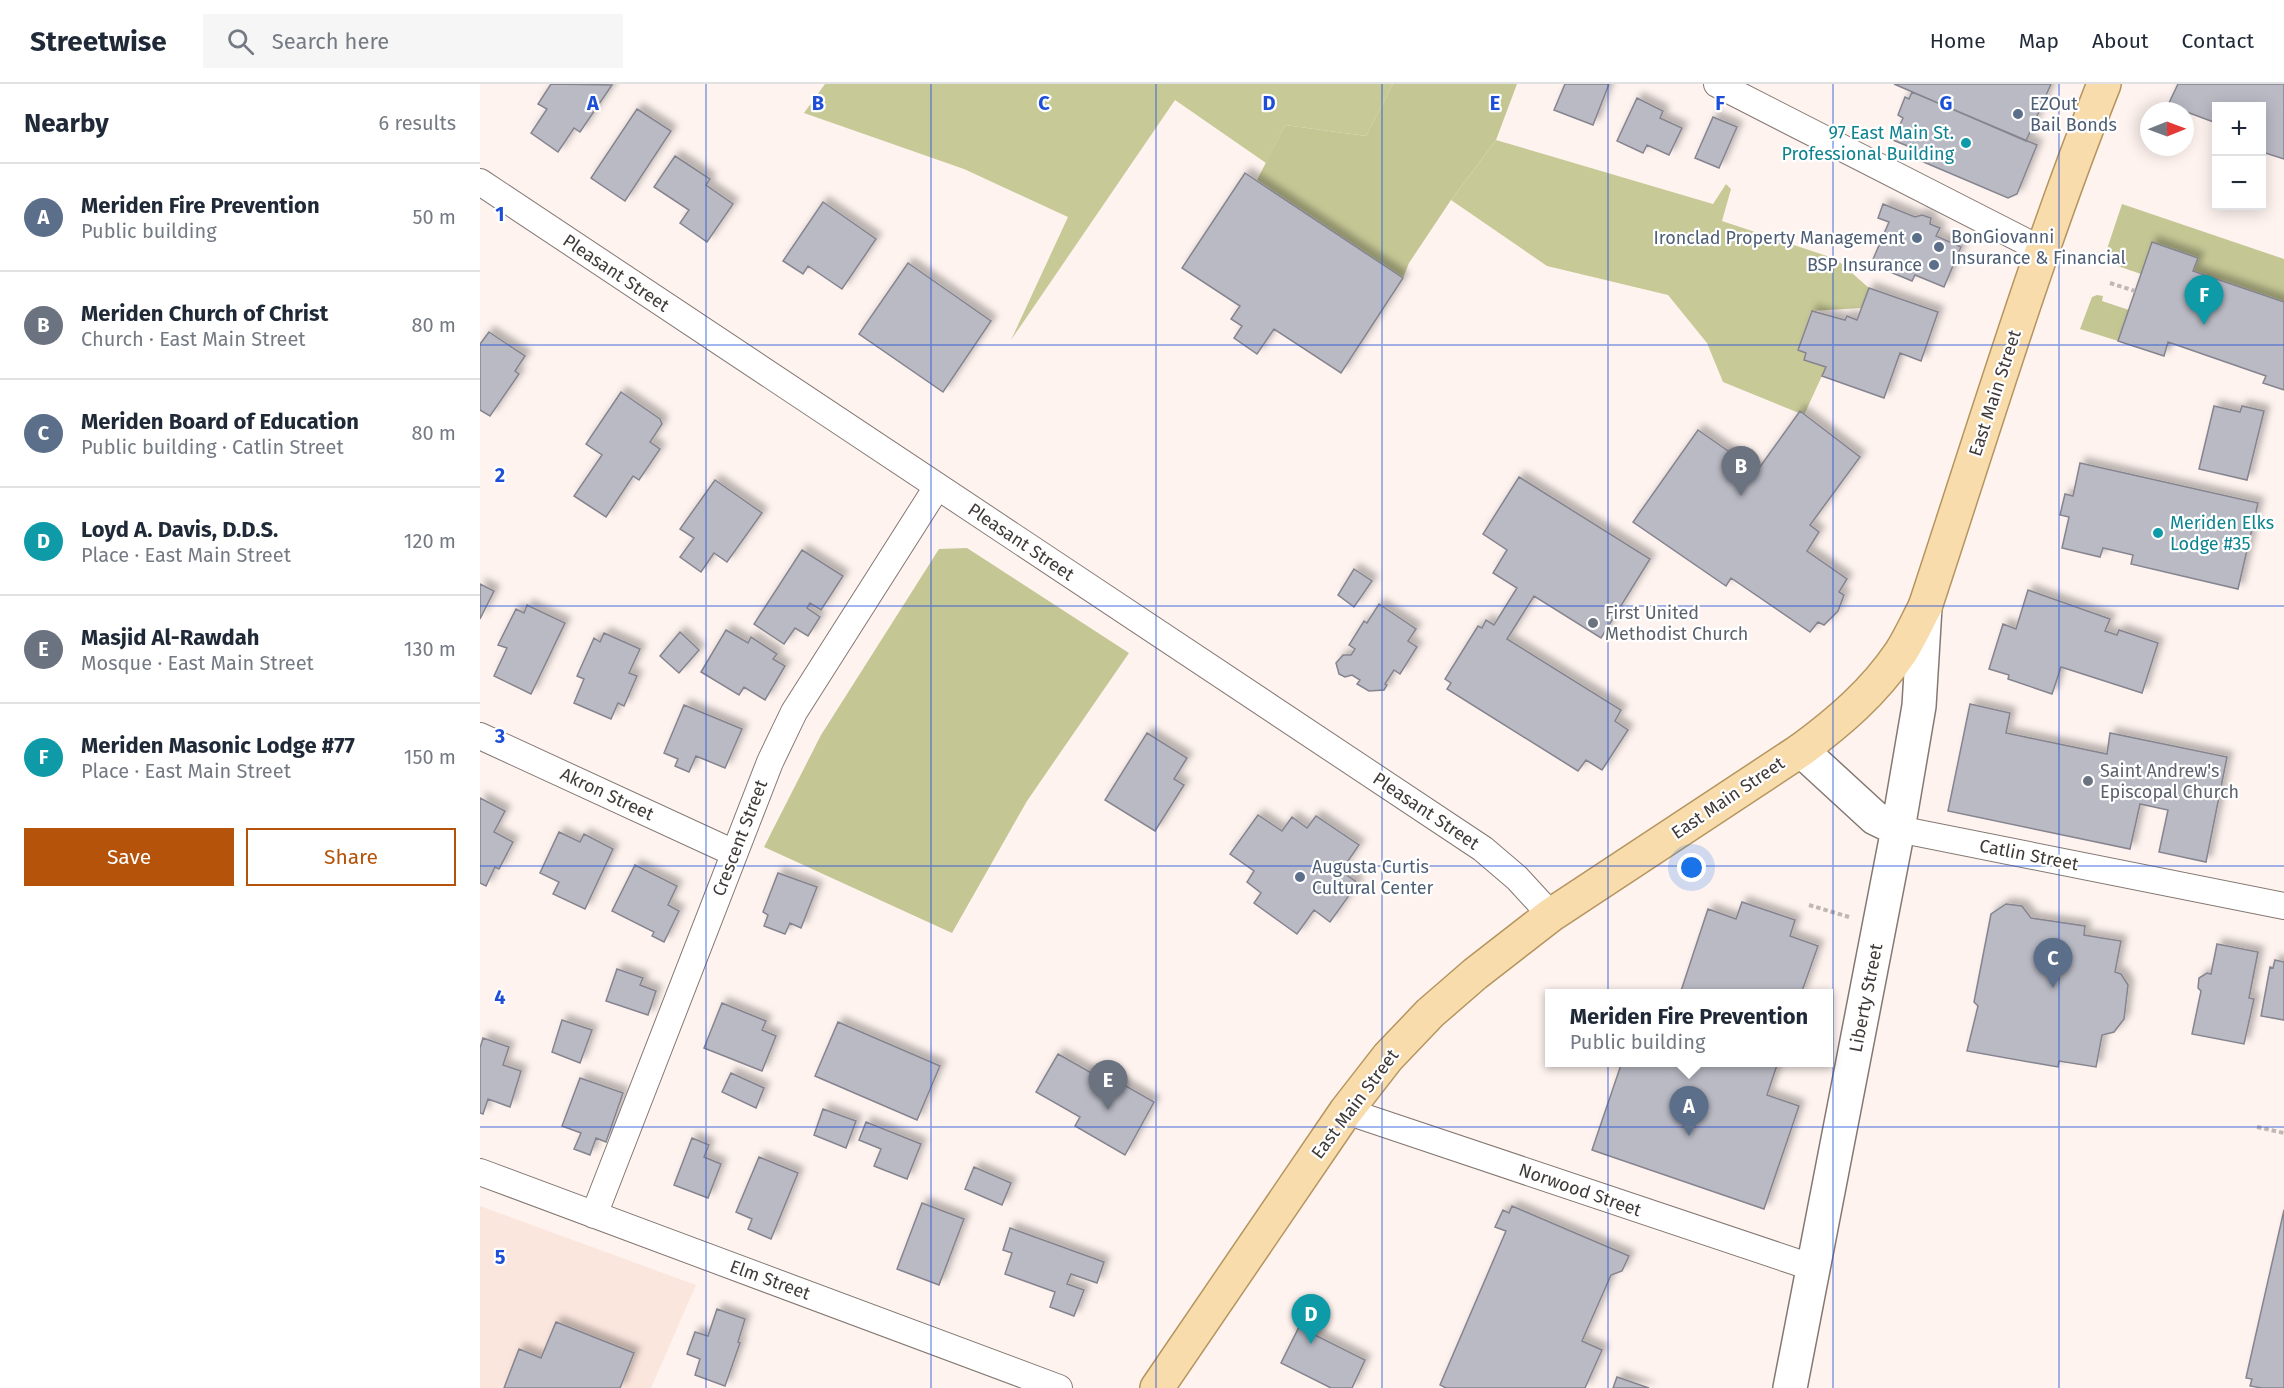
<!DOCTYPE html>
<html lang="en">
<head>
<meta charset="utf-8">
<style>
	body { margin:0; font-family:"Fira Sans",sans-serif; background:#f6f6f7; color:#1f2937 }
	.controls { position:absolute; right:18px; top:18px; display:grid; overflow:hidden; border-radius:0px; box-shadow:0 3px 15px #0003 }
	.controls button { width:54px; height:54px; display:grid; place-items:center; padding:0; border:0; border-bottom:2px solid #e0e1e3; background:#fff; color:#1f2937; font:30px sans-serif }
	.compass { position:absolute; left:1660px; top:18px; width:54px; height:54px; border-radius:50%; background:#fff; box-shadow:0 3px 15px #0003; rotate:89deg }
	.you { position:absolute; left:1212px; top:784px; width:21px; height:21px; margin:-15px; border:4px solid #fff; border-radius:50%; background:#1a73e8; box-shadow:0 0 0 9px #1a73e833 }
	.badge { display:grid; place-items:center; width:39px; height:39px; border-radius:50%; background:#b45309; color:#fff; font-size:20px; font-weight:700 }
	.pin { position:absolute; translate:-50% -50px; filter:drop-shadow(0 2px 3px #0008) }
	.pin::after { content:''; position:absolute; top:32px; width:21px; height:18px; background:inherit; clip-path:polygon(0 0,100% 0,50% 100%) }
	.popup { position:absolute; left:1065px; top:905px; width:288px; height:78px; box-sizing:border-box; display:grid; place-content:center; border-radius:0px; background:#fff; filter:drop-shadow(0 2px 4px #0005); font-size:20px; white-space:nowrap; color:#747a83 }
	.popup b { font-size:22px; color:#1f2937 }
	.popup::after { content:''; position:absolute; left:50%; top:100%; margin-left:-12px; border:12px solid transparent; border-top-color:#fff }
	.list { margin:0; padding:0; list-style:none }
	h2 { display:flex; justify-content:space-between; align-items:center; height:78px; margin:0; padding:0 24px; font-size:26px }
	h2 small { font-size:20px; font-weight:400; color:#747a83 }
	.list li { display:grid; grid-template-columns:39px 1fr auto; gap:18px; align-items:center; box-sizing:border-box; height:108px; padding:0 24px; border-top:2px solid #e0e1e3 }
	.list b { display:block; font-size:22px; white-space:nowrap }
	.list p { margin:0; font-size:20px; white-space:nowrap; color:#747a83 }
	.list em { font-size:20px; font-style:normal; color:#747a83 }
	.actions { display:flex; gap:12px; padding:18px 24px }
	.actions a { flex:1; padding:14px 0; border:2px solid #b45309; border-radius:0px; text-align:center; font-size:21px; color:#b45309 }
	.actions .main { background:#b45309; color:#fff }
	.icon { flex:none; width:33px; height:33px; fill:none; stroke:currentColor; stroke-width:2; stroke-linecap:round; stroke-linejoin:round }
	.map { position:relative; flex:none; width:1804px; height:1304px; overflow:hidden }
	header { display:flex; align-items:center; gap:36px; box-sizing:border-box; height:84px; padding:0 30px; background:#fff; border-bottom:2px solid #e0e1e3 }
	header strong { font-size:28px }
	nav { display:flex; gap:33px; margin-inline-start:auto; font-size:21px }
	.search { width:420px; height:54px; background:#f6f6f7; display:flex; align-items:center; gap:15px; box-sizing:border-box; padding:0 21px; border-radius:0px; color:#747a83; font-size:22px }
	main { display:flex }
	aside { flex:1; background:#fff }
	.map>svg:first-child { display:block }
</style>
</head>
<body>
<header>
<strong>Streetwise</strong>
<div class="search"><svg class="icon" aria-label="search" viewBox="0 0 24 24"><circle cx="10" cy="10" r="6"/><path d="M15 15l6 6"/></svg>Search here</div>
<nav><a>Home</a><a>Map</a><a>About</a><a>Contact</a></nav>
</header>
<main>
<aside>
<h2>Nearby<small>6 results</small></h2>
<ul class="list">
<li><span class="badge" style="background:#5c6f8a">A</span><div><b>Meriden Fire Prevention</b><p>Public building</p></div><em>50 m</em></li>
<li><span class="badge" style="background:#6b7280">B</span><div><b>Meriden Church of Christ</b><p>Church · East Main Street</p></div><em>80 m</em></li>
<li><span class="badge" style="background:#5c6f8a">C</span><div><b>Meriden Board of Education</b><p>Public building · Catlin Street</p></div><em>80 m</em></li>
<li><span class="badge" style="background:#0f9aa8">D</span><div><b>Loyd A. Davis, D.D.S.</b><p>Place · East Main Street</p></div><em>120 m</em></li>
<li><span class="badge" style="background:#6b7280">E</span><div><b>Masjid Al-Rawdah</b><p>Mosque · East Main Street</p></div><em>130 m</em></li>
<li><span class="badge" style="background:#0f9aa8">F</span><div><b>Meriden Masonic Lodge #77</b><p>Place · East Main Street</p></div><em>150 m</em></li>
</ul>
<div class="actions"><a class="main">Save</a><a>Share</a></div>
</aside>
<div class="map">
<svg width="1804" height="1304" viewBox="0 0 1804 1304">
	<defs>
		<filter id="shadow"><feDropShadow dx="5.5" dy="-5.5" stdDeviation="3" flood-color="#0004"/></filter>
	</defs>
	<rect width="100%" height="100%" fill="#fef3ef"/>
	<path fill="#fbe6dd" d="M0,1122L216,1201L171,1304H0Z"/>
	<path fill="#c4c694" d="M913,0H1037L1016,56L971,116L929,179L923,194L777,96L805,41L886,52Z
		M1642,120L1804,175V218L1713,187L1717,174L1672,158L1661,190L1626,178L1625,171Z
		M1617,211L1623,212L1622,217L1649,226L1638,257L1600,245L1612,213Z
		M487,464L649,569L547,717L472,849L284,763L341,651L459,465Z"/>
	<path fill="#c7c996" d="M345,0H913L886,52L805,41L786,79L695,16L531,256L588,133L484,85L324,29Z
		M1016,56L1233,120L1246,100L1251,105L1242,137L1356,175L1389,204L1381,224L1331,227L1318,266L1326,269L1325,276L1346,283L1324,331L1243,298L1227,259L1188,211L1067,182L971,116Z"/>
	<path fill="#babac5" stroke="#85848f" stroke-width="1.5" filter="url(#shadow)" d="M71,0L132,1L100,48L94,44L78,68L51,49L67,25L58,20Z
		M1085,0H1129L1113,41L1074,26Z
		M1414,0H1571L1546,57Z
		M1698,0H1804V75L1782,68V22H1736V39L1688,21Z
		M1432,8L1557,61L1537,110L1528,114L1439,76L1442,68L1413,56L1423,34L1418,31L1425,13L1429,15Z
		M1157,14L1183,27L1180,34L1202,44L1189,71L1167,61L1163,69L1137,57Z
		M157,25L191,47L145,117L111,94Z
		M1233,33L1257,43L1239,84L1215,74Z
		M195,72L230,95L226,101L253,120L227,158L200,139L209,126L174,103Z
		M765,89L923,194L861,289L794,245L777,270L754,254L762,242L751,235L760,222L702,184Z
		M343,118L396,155L362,205L328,182L323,190L303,177Z
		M1403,120L1435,133L1442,131L1451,134L1450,140L1460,144L1456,152L1481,163L1464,203L1435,191L1432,197L1391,180L1409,138L1398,134Z
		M1672,158L1718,174L1713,187L1804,218V306L1783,299L1786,292L1688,258L1684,272L1638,257Z
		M428,179L511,237L463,308L379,250Z
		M1389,204L1458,228L1441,277L1420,269L1404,314L1342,292L1346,283L1324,276L1326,269L1318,266L1332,227L1365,236L1367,232L1377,236Z
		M9,248L45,272L35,287L39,290L10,332L0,326V260Z
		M141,308L180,335L182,340L170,358L180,365L159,396L153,392L126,433L94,412L122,371L106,360Z
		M1734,322L1760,328L1762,322L1784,327L1767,396L1719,385Z
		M1320,327L1380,373L1330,441L1339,448L1327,467L1367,495L1359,508L1364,511L1358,527L1344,541L1338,538L1330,548L1251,494L1246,502L1153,438L1218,346L1277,387Z
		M1600,379L1778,419L1758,505L1651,480L1653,471L1623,464L1620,473L1582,464L1589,433L1580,431L1585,410L1593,412Z
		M1039,393L1170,475L1121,554L1054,512L1027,555L1141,626L1135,637L1148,646L1122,686L1106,676L1098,687L967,605L971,599L965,595L998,542L1002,544L1006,536L1014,541L1037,504L1013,489L1027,466L1003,450Z
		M235,396L282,429L247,478L234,469L221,488L200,473L214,454L200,445Z
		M322,466L363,492L341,526L330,519L327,524L340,533L328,552L315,544L304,560L274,540Z
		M874,485L892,497L874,523L858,511Z
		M0,500L14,507L0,535Z
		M1548,506L1630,535L1625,547L1637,551L1639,546L1678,559L1662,609L1581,583L1572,610L1528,595L1529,591L1509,585L1523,540L1536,545Z
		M899,520L936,545L928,557L937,563L920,590L914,586L905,600L907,601L904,606L889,607L877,600L880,596L872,591L865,593L859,590L856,579L863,571H871L875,565L869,561L884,537L887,539Z
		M47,521L85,539L51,610L14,592L27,564L18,561L36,525L44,529Z
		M246,546L268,559L271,553L297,570L293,575L305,582L285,616L264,603L259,611L221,588Z
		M200,548L219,566L199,589L180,572Z
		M124,549L160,565L149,589L157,592L144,622L138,619L131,635L94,619L104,595L97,592L114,554L120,558Z
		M1490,620L1530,629L1526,649L1627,670L1630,649L1747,673L1726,778L1679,768L1688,726L1660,720L1650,765L1468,727Z
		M204,621L262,645L245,684L216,672L209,688L195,682L198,675L184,669Z
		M667,649L707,674L694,695L704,701L675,747L625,716Z
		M0,714L25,727L14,748L33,758L19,785L15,783L6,802L0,799Z
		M778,731L802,747L812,733L827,744L836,732L879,761L861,787L878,799L850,838L834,826L817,850L774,819L781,809L767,798L774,787L750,770Z
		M79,748L100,758L104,750L133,765L105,825L73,810L79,798L60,789Z
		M155,781L197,802L188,821L199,827L184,858L172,852L174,848L132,827Z
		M298,789L337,803L321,844L310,839L305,850L284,842L288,831L283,828Z
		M1262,818L1315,836L1310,852L1338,862L1321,910H1200L1228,825L1256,835Z
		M1526,820L1542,822L1551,834L1605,842L1604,851L1641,857L1635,888L1641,890L1648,901L1644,935L1634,948L1622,951L1616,983L1579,977L1578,983L1487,967L1498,922L1494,918L1511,830Z
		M1737,860L1778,868L1769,914L1774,915L1764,960L1712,950L1721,907L1718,904L1719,894L1727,889L1731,890Z
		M1795,876L1804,878V936L1781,932L1790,883L1793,884Z
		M137,885L163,894L160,901L176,907L168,931L126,917Z
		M242,919L286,937L282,946L296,952L282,987L224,964Z
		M82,936L112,946L100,979L72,968Z
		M358,938L460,982L437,1036L335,992Z
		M3,954L29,963L23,981L41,987L30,1023L8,1015L3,1030L0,1029V964Z
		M578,970L622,995L625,990L674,1018L645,1071L595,1042L600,1033L556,1008Z
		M1142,978H1298L1287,1011L1319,1022L1284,1125L1112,1066Z
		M251,989L284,1004L276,1024L242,1008Z
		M100,994L143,1009L126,1058L116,1054L110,1071L94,1065L101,1049L82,1042Z
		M343,1025L376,1037L366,1064L334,1051Z
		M386,1038L441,1060L427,1095L394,1082L401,1065L379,1056Z
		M212,1054L229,1061L224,1073L241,1080L228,1114L194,1101Z
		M279,1073L318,1089L291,1155L268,1145L272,1135L256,1128Z
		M494,1083L531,1099L522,1121L485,1105Z
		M442,1119L484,1135L459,1201L417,1185Z
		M1032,1122L1149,1172L1142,1187L1131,1191L1102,1257L1122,1266L1105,1304H966L960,1301L1026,1147L1015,1143L1023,1126L1029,1129Z
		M1804,1126V1304H1782L1770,1302L1772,1295L1766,1294Z
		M530,1144L624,1178L617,1199L591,1190L587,1200L604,1206L594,1232L570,1223L575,1208L525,1190L532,1169L523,1166Z
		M237,1225L265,1235L258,1258L260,1259L245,1302L215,1291L220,1275L207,1270L215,1248L228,1252Z
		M76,1238L154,1269L140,1304H24L39,1265L61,1274Z
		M819,1243L885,1276L872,1304H851L801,1279Z
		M1137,1293L1169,1304H1133Z"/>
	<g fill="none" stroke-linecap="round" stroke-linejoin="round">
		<g stroke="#847873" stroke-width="28">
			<path id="street" d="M1237,0L1562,166
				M0,98L1003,765L1037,794L1071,831
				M0,652L254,769
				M1418,745L1804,822
				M866,1027L1334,1184
				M0,1088L579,1304
				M114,1131L290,678L314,628L457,403"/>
		</g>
		<g stroke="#847873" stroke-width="36">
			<path id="secondary" d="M1321,666L1395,734L1418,745
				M1310,1304L1418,745L1439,622L1445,523"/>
		</g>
		<g stroke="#b5955f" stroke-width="36">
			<path id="primary" d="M677,1304L866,1027L908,973L950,929L995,890L1071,831L1321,666C1359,638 1394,608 1421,568C1430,554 1437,538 1445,523C1503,348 1556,171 1624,0"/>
		</g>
		<path stroke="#c0b7b4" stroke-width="4" stroke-dasharray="4.5 3" stroke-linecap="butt" d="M1630,199L1655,207
			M1329,821L1369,833
			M1777,1043L1804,1049"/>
		<use href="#street" stroke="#fff" stroke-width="26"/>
		<use href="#secondary" stroke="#fff" stroke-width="33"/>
		<use href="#primary" stroke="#f8dcac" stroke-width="33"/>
	</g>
	<path fill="none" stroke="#1d4ed8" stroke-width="1.5" stroke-opacity="0.55" d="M226,0V1304M451,0V1304M676,0V1304M902,0V1304M1128,0V1304M1353,0V1304M1579,0V1304M0,261H1804M0,522H1804M0,782H1804M0,1043H1804"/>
	<g fill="#5c6f8a" stroke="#fff" stroke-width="2">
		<circle cx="1538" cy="30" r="6"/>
		<circle cx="1437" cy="154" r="6"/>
		<circle cx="1459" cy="163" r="6"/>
		<circle cx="1454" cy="181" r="6"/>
		<circle cx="820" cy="793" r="6"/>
	</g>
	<g fill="#0f9aa8" stroke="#fff" stroke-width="2">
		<circle cx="1486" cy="59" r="6"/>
		<circle cx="1678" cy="449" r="6"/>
	</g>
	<g fill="#6b7280" stroke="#fff" stroke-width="2">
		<circle cx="1113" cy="539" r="6"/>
		<circle cx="1608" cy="697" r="6"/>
	</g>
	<g text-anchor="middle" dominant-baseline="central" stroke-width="4.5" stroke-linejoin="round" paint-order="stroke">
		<g font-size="18" fill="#4e5e75" stroke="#fff" text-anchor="start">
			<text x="1550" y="20">EZOut<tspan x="1550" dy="21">Bail Bonds</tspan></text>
			<text x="1471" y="153">BonGiovanni<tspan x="1471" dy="21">Insurance &amp; Financial</tspan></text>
			<text x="1425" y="154" text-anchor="end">Ironclad Property Management</text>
			<text x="1442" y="181" text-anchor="end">BSP Insurance</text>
			<text x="832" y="783">Augusta Curtis<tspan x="832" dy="21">Cultural Center</tspan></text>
		</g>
		<g font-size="18" fill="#0d838f" stroke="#fff" text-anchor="end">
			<text x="1474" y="49">97 East Main St.<tspan x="1474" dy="21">Professional Building</tspan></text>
			<text x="1690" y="439" text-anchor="start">Meriden Elks<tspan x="1690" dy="21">Lodge #35</tspan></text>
		</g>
		<g font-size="18" fill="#403b39" stroke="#fff">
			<text transform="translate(136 189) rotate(34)">Pleasant Street</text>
			<text transform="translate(1515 309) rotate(-72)">East Main Street</text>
			<text transform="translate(541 458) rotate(34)">Pleasant Street</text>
			<text transform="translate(127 710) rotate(25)">Akron Street</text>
			<text transform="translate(1248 714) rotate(-34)">East Main Street</text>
			<text transform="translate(946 727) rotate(34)">Pleasant Street</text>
			<text transform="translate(260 754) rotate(-69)">Crescent Street</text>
			<text transform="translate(1549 771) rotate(11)">Catlin Street</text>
			<text transform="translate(1386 914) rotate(-79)">Liberty Street</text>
			<text transform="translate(875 1020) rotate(-53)">East Main Street</text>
			<text transform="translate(1100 1106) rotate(19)">Norwood Street</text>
			<text transform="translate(290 1196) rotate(20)">Elm Street</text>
		</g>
		<g font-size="18" fill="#5b616d" stroke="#fff" text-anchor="start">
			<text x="1125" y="529">First United<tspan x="1125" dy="21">Methodist Church</tspan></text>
			<text x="1620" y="687">Saint Andrew's<tspan x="1620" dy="21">Episcopal Church</tspan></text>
		</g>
	</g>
	<g font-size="20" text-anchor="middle" font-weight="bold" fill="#1d4ed8" stroke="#fff" stroke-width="4.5" stroke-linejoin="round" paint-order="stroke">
		<text x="113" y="26">A</text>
		<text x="338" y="26">B</text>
		<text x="564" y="26">C</text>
		<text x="789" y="26">D</text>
		<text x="1015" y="26">E</text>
		<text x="1240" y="26">F</text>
		<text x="1466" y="26">G</text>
		<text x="20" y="137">1</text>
		<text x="20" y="398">2</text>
		<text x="20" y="659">3</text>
		<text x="20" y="920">4</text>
		<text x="20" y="1180">5</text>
	</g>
</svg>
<div class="controls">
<button>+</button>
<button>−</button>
</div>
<svg class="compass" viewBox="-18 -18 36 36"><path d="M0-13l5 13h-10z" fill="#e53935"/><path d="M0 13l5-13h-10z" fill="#747a83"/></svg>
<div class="you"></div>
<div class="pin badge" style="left:1209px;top:1052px;background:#5c6f8a">A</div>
<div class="popup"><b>Meriden Fire Prevention</b>Public building</div>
<div class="pin badge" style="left:1261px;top:412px;background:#6b7280">B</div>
<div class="pin badge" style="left:1573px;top:904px;background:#5c6f8a">C</div>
<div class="pin badge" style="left:831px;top:1260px;background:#0f9aa8">D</div>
<div class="pin badge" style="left:628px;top:1026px;background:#6b7280">E</div>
<div class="pin badge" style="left:1724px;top:241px;background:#0f9aa8">F</div>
</div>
</main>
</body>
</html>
